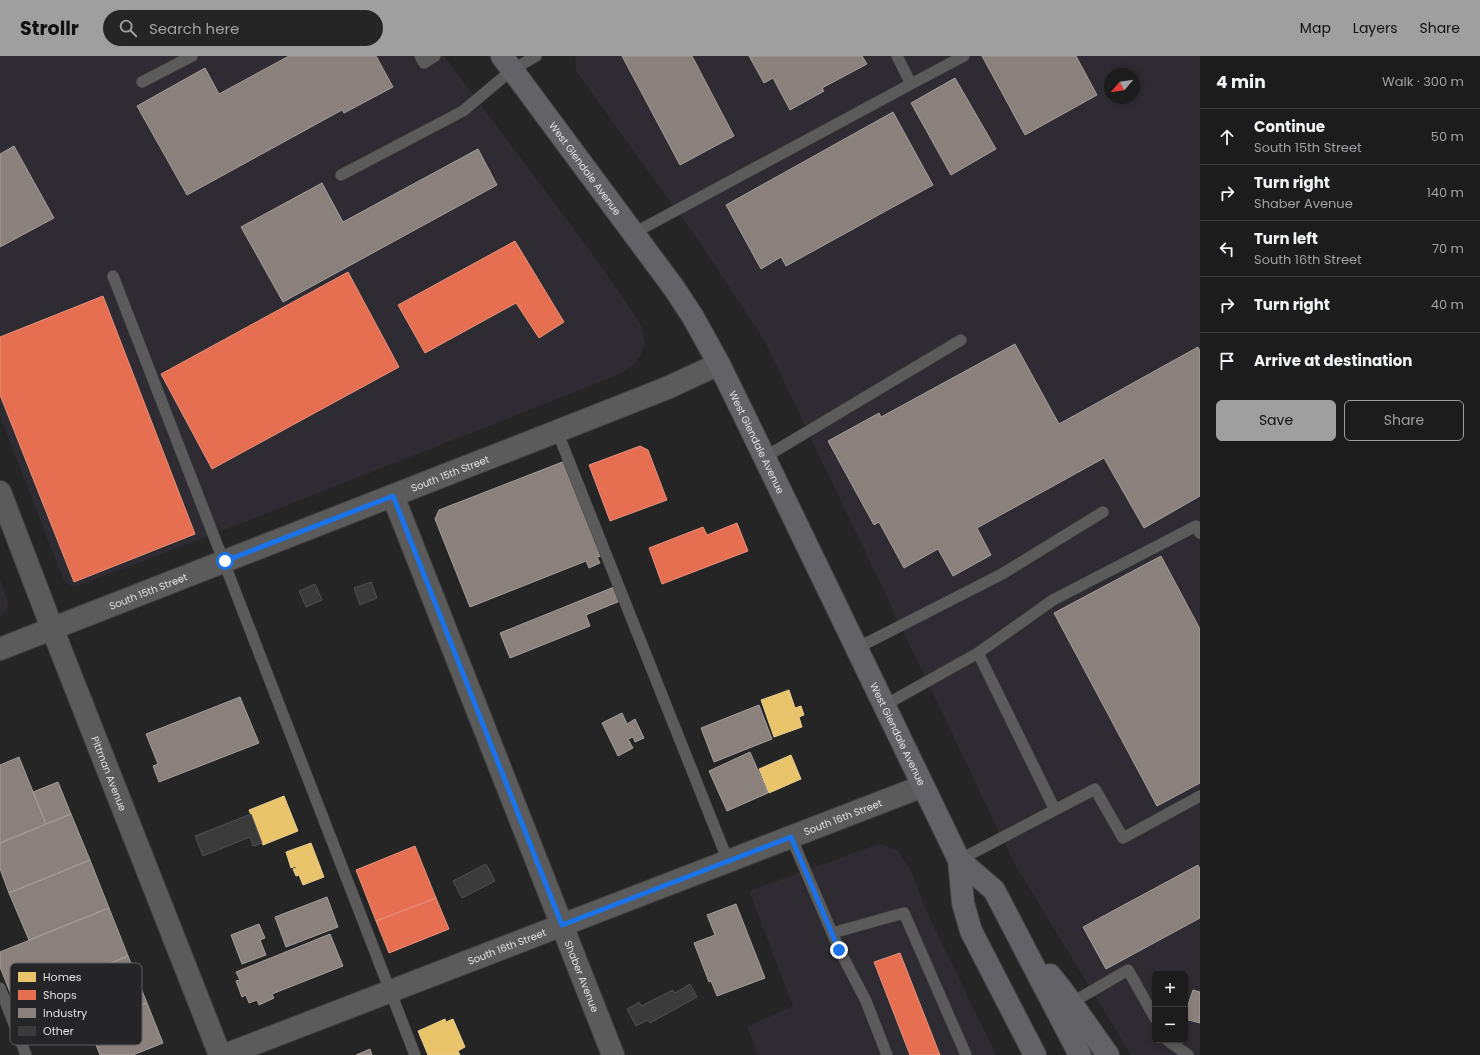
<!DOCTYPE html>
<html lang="en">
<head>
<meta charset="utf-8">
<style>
	body { margin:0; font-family:Poppins,sans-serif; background:#252525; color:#f1f3f6 }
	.controls { position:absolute; right:12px; bottom:12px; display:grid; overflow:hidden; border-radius:6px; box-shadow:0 2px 6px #0003 }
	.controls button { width:36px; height:36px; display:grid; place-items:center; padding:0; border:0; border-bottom:1px solid #3a3a3b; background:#1c1c1c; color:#f1f3f6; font:20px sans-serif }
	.compass { position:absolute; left:1104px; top:12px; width:36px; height:36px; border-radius:50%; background:#1c1c1c; box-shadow:0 2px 6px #0003; rotate:241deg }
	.stop { position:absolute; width:12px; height:12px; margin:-9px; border:3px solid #1a73e8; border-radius:50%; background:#fff }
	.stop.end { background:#1a73e8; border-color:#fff; box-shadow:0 1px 4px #0008 }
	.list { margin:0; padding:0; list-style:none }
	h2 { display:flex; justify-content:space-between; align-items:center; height:52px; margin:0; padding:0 16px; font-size:17px }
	h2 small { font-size:13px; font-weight:400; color:#a0a1a3 }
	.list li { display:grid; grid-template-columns:26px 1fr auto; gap:12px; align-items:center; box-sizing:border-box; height:56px; padding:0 16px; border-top:1px solid #3a3a3b }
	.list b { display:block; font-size:15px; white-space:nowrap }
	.list p { margin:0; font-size:13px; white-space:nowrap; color:#a0a1a3 }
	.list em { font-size:13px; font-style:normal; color:#a0a1a3 }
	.actions { display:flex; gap:8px; padding:12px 16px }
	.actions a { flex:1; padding:9px 0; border:1px solid #9f9fa0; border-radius:6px; text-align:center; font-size:14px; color:#9f9fa0 }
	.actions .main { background:#9f9fa0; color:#111 }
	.icon { flex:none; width:22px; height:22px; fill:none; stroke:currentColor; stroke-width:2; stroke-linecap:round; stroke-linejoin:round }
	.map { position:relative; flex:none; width:1200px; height:999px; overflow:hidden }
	header { display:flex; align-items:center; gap:24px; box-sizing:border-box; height:56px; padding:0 20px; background:#9f9fa0; color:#111 }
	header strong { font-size:19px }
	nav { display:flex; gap:22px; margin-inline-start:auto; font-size:14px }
	.search { width:280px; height:36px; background:#252525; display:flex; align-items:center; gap:10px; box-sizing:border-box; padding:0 14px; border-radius:22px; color:#a0a1a3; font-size:15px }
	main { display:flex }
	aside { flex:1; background:#1c1c1c }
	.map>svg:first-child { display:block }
</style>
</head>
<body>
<header>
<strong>Strollr</strong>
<div class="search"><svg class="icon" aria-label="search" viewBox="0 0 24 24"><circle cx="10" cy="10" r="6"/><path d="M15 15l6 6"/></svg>Search here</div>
<nav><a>Map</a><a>Layers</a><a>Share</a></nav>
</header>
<main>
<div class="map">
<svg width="1200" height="999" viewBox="0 0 1200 999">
	<rect width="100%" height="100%" fill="#252526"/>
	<path fill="#2e2b32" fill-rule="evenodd" d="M0,0H444L589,193L632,255L642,271L645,287L640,300L632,310L615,320L270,456L78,530H72L64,525L0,360Z
		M575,0H1200V999H1131L1014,807L764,284L698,184L576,15ZM1110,18H1134V42H1110ZM1155,918H1185V984H1155Z
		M0,523L8,546L7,554L0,560Z
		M879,788L897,794L911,814L925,852L996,999H758L747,971L793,950L749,835Z"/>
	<path fill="#e9c46a" stroke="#e6cc8e" d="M789,634L795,652L801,650L804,659L799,661L802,671L774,681L761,644Z
		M791,699L801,723L769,737L759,713Z
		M284,740L298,775L263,789L249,754Z
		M311,787L324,821L303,829L299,819L296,820L293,813L296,812V810L291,812L286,796Z
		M445,963L446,966L453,963L465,991L458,995L460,999H428L418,975Z"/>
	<path fill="#e76f51" stroke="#e5917c" d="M515,185L564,266L539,282L516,247L425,297L398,249Z
		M348,216L399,311L212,413L161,318Z
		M103,240L195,478L74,526L0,339V281Z
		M640,390L648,394L667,444L610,465L589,409Z
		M737,467L748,495L662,528L649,492L703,471L707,479Z
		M415,790L436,842L376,865L356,814Z
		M436,842L449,873L389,897L376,865Z
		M900,897L940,999H910L874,906Z"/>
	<path fill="#8a817c" stroke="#a49e9a" d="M289,0H376L393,31L344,57L342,54L187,139L137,50L205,12L219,38Z
		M622,0H692L734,80L680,109Z
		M749,0H862L867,8L822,32L824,35L790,54L773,22L764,27Z
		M982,0H1076L1097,39L1025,79Z
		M955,22L996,93L951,119L911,47Z
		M893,56L933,129L786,210L781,201L761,213L726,149Z
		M14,90L54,162L0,191V98Z
		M478,93L497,129L283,246L241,171L322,127L343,166Z
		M1015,288L1059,368L1198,291L1200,295V440L1144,472L1104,402L977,472L991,499L953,520L938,493L904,512L879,466L874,469L828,385L879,357L881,361Z
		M565,405L602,500L597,501L600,507L589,512L586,505L470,551L435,463L439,454Z
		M1161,500L1200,573V727L1157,750L1054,557Z
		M614,531L620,545L586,559L590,570L510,602L500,577Z
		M240,641L259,687L159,726L153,710L158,708L146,678Z
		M759,649L772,683L714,706L701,672Z
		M622,657L627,668L635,663L644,682L635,686L633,681L628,683L633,692L618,700L602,667Z
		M750,696L768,737L727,755L709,715Z
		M19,701L46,768L0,787V709Z
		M58,726L71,758L46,768L33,736Z
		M71,758L90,804L9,837L0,813V787Z
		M90,804L109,852L29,884L9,837Z
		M1198,809L1200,813V862L1106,913L1083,871Z
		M327,841L338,871L286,891L275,861Z
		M736,848L765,922L717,940L711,925L709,926L694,887L715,879L707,859Z
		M109,852L128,900L14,946L0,911V896Z
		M259,868L265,882L260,884L266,899L242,908L231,879Z
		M330,878L343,910L272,938L274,942L259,949L257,944L249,947L246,939L242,941L236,925L240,924L236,916Z
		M128,900L147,947L89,971L70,924Z
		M1193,934L1200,936V967L1185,963V958Z
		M147,947L163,987L133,999H100L89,971Z
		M370,993L372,999H356Z"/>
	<path fill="#3b3b3c" stroke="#505051" d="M371,526L377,542L360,549L354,532Z
		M315,528L322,544L306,551L299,535Z
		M251,758L262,787L253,790L250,781L203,800L195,780Z
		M486,808L495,825L462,842L453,825Z
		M690,928L697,941L650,967L648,964L636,970L627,953L639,946L641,950L673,934L675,937Z"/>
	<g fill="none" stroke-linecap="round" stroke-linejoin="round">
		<g stroke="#414141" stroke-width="12">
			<path id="lane" d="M420,0L424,7L435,0
				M897,0L911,28L964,0
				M142,26L192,0
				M341,119L463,55L512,14L536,0
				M634,177L911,28
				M113,220L415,999
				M557,375L728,805
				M765,401L961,284
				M857,592L1002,518L1103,456
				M978,597L1053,544L1196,470L1200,477
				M885,649L978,597L1055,754
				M791,781L839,893L866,945L887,999
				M959,804L1095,733L1123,782L1200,740
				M832,877L904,857L966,999
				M0,932L26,999
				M1071,947L1128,914L1155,962
				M1167,984L1188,999"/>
		</g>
		<g stroke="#414141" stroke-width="24">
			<g id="street">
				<path id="s1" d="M0,436L52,572L220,999"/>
				<path id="s2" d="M393,440L613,999"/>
				<path id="s3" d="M0,593L540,382L667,332L719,308"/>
				<path id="s4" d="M225,999L923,730"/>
			</g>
		</g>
		<g stroke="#414141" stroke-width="24">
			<g id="secondary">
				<path id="s5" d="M502,0L674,232L693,261L719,308L743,357L959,804L963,847L971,875L1035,999"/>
				<path d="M959,804L994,834L1080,999"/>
				<path d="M1050,919L1062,934L1108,999"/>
			</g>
		</g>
		<use href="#lane" stroke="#5b5b5c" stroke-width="11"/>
		<use href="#street" stroke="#5b5b5c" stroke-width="22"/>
		<use href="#secondary" stroke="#636266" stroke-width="22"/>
	</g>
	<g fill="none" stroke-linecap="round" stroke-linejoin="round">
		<path stroke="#1a73e8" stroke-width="5" d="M225,505L393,440L562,869L791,781L839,894"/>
	</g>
	<g text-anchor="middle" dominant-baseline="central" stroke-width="4" stroke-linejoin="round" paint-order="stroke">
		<g font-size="10" fill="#e0e0e1" stroke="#252427">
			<text stroke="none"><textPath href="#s5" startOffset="140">West Glendale Avenue</textPath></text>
			<text stroke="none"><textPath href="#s5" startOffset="464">West Glendale Avenue</textPath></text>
			<text stroke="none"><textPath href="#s3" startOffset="483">South 15th Street</textPath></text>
			<text stroke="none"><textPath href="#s3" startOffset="159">South 15th Street</textPath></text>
			<text stroke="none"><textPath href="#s5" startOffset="788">West Glendale Avenue</textPath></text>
			<text stroke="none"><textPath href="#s1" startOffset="302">Pittman Avenue</textPath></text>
			<text stroke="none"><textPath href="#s4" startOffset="662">South 16th Street</textPath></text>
			<text stroke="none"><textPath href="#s4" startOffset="302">South 16th Street</textPath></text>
			<text stroke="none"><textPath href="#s2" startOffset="516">Shaber Avenue</textPath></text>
		</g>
	</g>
	<rect x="10" y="907" width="132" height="82" rx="6" fill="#252427" stroke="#5d5c5f" stroke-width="1"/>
	<rect x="18" y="916" width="18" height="10" fill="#e9c46a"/>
	<rect x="18" y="934" width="18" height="10" fill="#e76f51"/>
	<rect x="18" y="952" width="18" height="10" fill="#8a817c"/>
	<rect x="18" y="970" width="18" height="10" fill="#3b3b3c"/>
	<g font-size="11" fill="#e0e0e1">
		<text x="43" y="925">Homes</text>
		<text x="43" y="943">Shops</text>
		<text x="43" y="961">Industry</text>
		<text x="43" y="979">Other</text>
	</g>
</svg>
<div class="controls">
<button>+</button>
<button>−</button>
</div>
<svg class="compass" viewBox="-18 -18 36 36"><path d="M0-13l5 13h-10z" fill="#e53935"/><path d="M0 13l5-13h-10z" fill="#a0a1a3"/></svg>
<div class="stop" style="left:225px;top:505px"></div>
<div class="stop end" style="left:839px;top:894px"></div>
</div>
<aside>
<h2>4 min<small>Walk · 300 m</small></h2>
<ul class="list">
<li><svg class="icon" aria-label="ahead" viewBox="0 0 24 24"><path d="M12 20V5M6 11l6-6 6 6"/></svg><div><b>Continue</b><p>South 15th Street</p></div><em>50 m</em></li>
<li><svg class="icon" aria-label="right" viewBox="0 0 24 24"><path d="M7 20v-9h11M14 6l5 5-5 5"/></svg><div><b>Turn right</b><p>Shaber Avenue</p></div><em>140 m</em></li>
<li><svg class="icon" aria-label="left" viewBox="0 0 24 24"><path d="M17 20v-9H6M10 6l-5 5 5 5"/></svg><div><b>Turn left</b><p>South 16th Street</p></div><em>70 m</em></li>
<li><svg class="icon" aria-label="right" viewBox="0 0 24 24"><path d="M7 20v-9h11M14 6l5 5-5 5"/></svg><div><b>Turn right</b></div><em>40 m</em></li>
<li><svg class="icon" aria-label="arrive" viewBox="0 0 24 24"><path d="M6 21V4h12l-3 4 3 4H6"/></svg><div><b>Arrive at destination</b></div></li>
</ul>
<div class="actions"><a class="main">Save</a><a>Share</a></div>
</aside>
</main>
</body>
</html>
